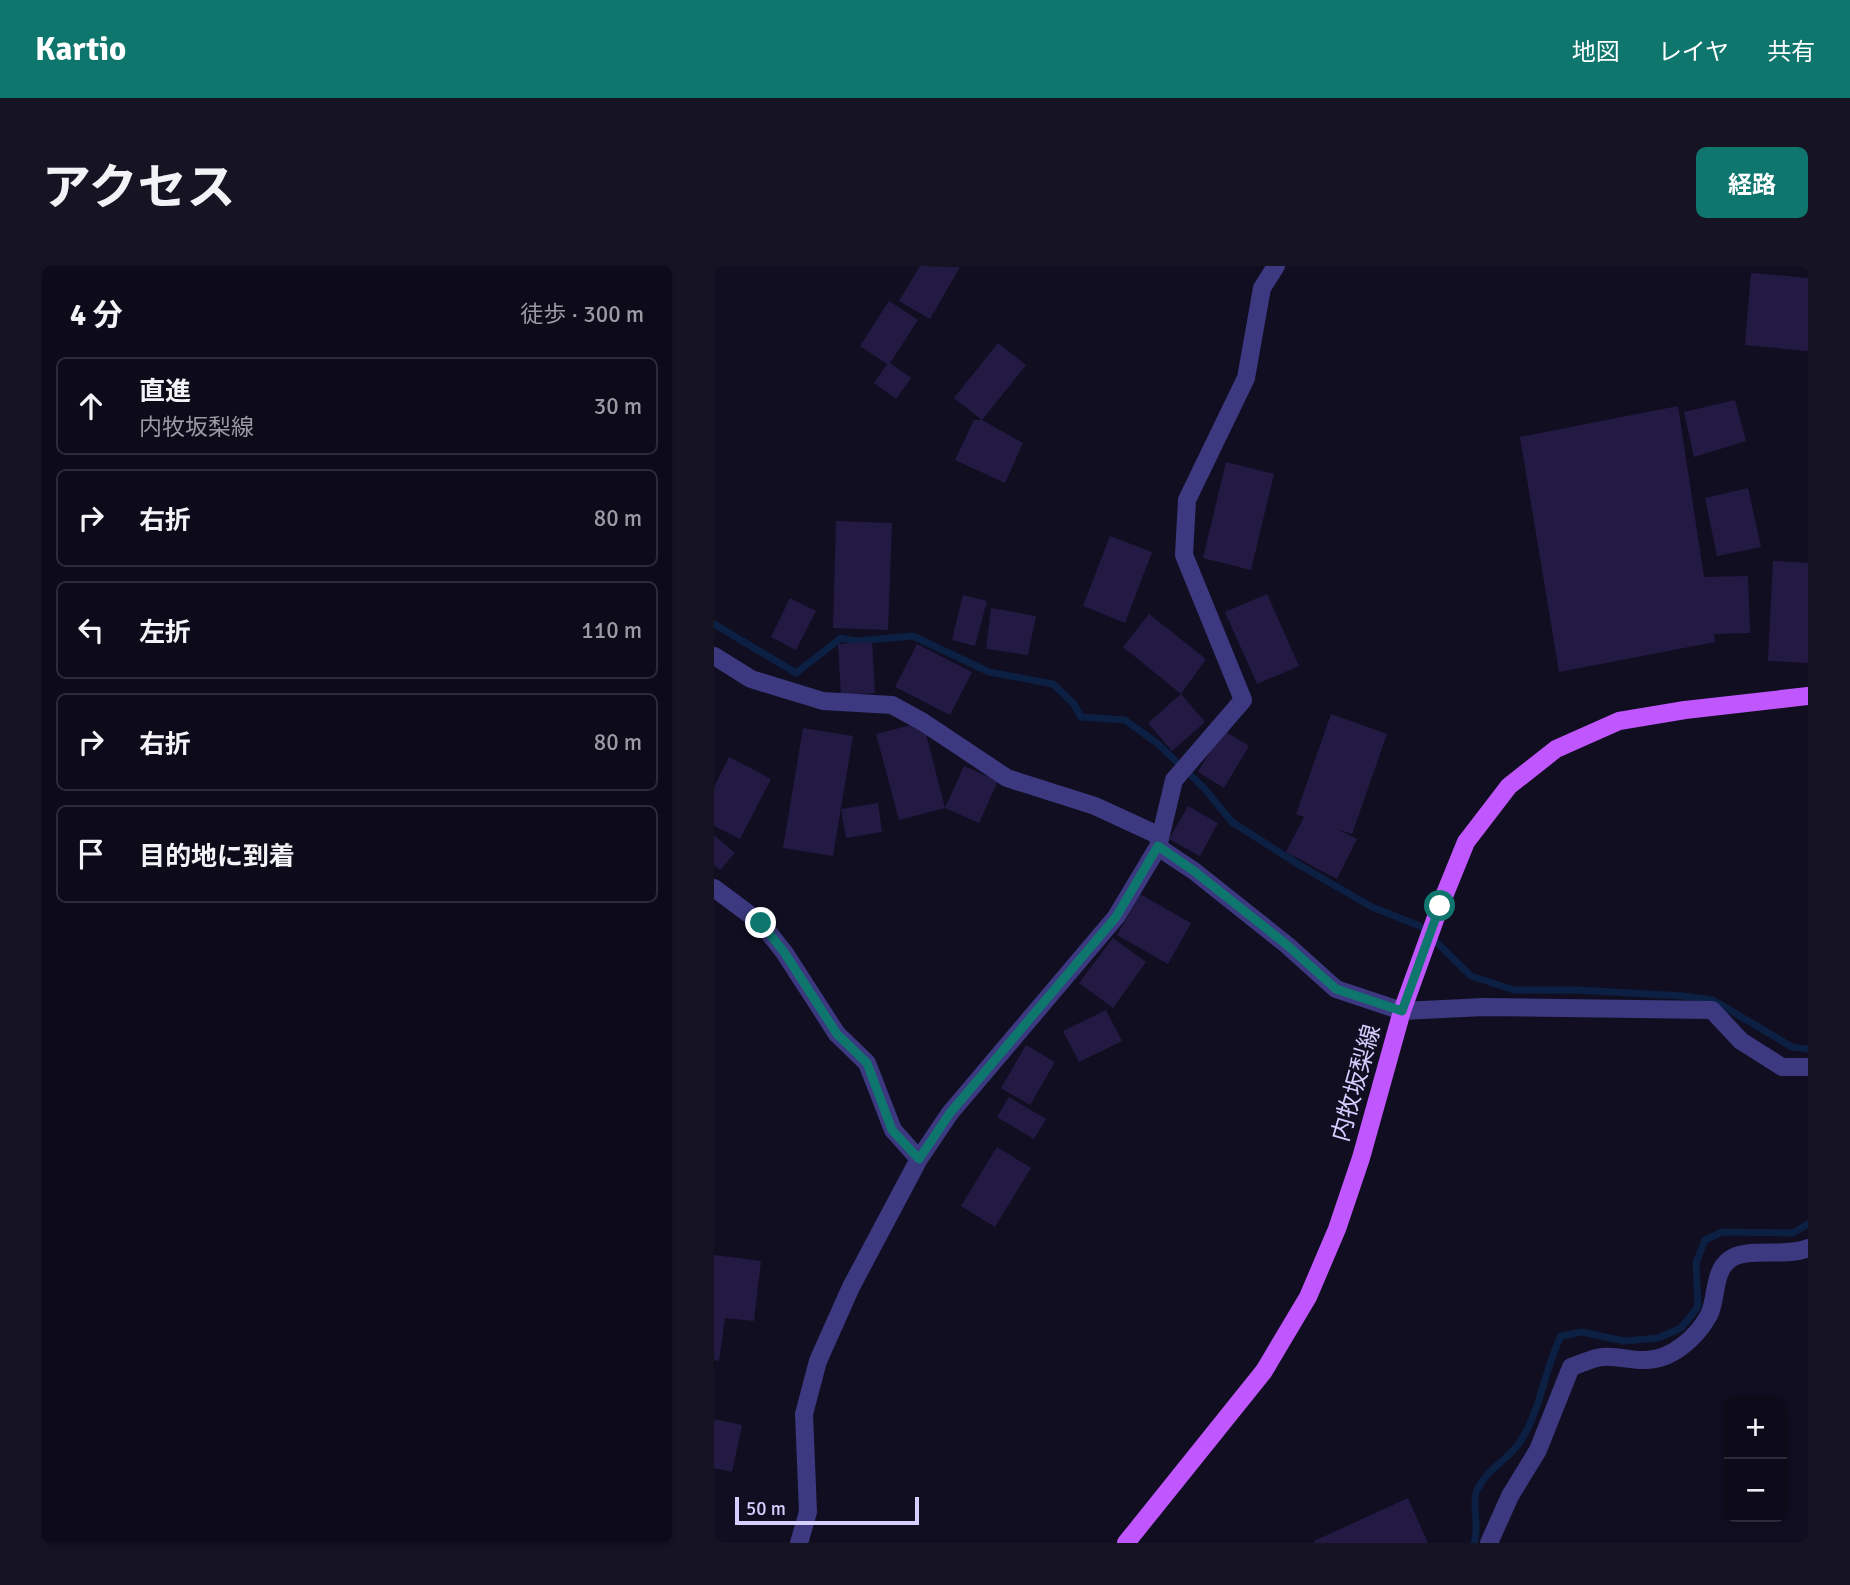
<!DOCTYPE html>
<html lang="ja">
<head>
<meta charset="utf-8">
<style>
	body { margin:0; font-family:Signika,"Noto Sans JP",sans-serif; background:#161323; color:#f1f3f6 }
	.controls { position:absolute; right:21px; bottom:21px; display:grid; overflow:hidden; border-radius:10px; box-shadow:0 2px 5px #0004 }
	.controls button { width:63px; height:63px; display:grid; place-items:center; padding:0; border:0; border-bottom:2px solid #2d2b39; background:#0d0a1a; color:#f1f3f6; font:35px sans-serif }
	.scale { position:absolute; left:21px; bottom:18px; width:184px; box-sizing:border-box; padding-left:7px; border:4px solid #d5cfff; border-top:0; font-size:19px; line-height:24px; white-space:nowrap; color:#d5cfff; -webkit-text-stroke:5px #110e22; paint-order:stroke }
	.stop { position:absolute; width:21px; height:21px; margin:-16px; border:5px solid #0f766e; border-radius:50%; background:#fff }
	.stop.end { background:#0f766e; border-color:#fff; box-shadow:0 2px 7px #0008 }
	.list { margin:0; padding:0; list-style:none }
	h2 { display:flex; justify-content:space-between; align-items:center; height:91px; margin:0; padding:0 28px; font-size:30px }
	h2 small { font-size:23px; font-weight:400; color:#9a9aa2 }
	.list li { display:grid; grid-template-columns:46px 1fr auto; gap:21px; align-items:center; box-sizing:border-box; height:98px; margin:0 14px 14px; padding:0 14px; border:2px solid #2d2b39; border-radius:10px }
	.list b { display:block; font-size:26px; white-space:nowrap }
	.list p { margin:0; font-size:23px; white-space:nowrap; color:#9a9aa2 }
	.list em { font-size:23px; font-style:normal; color:#9a9aa2 }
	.icon { flex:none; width:38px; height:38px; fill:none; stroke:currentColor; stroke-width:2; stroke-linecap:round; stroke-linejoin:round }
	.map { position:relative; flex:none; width:1094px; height:1277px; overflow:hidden; border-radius:10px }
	header { display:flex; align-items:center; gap:42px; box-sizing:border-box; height:98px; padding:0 35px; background:#0f766e; color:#fff }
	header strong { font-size:33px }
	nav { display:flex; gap:38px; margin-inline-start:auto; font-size:24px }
	.intro { display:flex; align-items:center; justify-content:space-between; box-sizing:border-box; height:168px; padding:0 42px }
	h1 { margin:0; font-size:49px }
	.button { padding:18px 32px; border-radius:10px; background:#0f766e; color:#fff; font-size:24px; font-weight:700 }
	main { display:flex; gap:42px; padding:0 42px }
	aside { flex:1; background:#0d0a1a; border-radius:10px; box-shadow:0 2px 5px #0004 }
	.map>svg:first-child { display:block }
</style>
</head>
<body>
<header>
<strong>Kartio</strong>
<nav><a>地図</a><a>レイヤ</a><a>共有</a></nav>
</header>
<div class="intro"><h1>アクセス</h1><a class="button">経路</a></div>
<main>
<aside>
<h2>4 分<small>徒歩 · 300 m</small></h2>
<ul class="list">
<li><svg class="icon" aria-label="ahead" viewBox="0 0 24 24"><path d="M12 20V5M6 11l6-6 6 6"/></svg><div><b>直進</b><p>内牧坂梨線</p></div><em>30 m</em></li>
<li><svg class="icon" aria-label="right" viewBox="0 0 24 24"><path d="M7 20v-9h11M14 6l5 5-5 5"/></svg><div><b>右折</b></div><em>80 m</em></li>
<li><svg class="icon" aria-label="left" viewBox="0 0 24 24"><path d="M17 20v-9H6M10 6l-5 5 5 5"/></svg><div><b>左折</b></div><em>110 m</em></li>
<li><svg class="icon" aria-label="right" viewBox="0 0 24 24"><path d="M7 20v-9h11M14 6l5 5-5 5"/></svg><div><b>右折</b></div><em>80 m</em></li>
<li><svg class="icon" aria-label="arrive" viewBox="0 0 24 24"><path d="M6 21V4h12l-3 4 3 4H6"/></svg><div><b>目的地に到着</b></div></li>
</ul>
</aside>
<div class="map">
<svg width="1094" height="1277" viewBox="0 0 1094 1277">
	<rect width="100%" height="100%" fill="#110e22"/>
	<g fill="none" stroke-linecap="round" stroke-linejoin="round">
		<path stroke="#0c2044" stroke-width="7" d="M0,358L82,407L127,372L141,375L199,370L275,406L339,418L360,438L367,451L411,454L444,478L490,522L518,556L587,600L658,641L706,660L757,710L800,724H864L969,730L999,734L1078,781L1094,783
			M760,1277C766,1261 757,1239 763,1224C773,1203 795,1193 806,1176C827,1144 830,1104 847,1070L868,1066L910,1075L944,1072L967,1062L984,1041L982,997L991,974L1008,966L1079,967L1094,958"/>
	</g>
	<path fill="#221a43" d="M206,0L246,1L216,53L185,35Z
		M1037,7L1094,12V85L1031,79Z
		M175,35L204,54L176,97L197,112L182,133L160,117L173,98L146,80Z
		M284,77L312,99L268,154L309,177L291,217L241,194L260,154H268L240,132Z
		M1021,134L1032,175L980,191L970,146Z
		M964,140L990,311L1034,310L1036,367L1000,368L1001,376L845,406L806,171Z
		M512,196L560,208L537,304L489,292Z
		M1034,222L1047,281L1003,290L991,232Z
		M122,255L178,257L174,364L119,362Z
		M396,270L438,286L411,357L369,340Z
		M1059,295L1094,297V397L1054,395Z
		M553,328L585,400L543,418L511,346Z
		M249,329L273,335L261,380L238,374Z
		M76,332L102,345L82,384L57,371Z
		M277,342L322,350L314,389L272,383Z
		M435,348L492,393L467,428L409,381Z
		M158,376L161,427L127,429L124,378Z
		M203,378L258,406L236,449L181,421Z
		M467,428L491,456L458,485L434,457Z
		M617,448L673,468L638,568L623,563L643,573L623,613L572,586L590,551L582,548Z
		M209,456L231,542L185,554L162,468Z
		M89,462L139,470L119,590L69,582Z
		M509,464L535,480L510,522L484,506Z
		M15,491L57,513L26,573L0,560V521Z
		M250,500L284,515L265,557L231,542Z
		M164,537L168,566L132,572L127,543Z
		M474,540L504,557L486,590L455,573Z
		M0,569L21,587L6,604L0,599Z
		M426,628L477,657L454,698L403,669Z
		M399,672L432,696L399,742L365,717Z
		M392,744L408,775L365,796L349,765Z
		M312,779L341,796L316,839L287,822Z
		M295,831L332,853L320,873L283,851Z
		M283,881L317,902L281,961L247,940Z
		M0,989L47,995L40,1055L11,1052L5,1095L0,1094Z
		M0,1153L28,1159L18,1206L0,1202Z
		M694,1232L714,1277H601L600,1275Z"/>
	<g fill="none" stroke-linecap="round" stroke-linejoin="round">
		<path stroke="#3c3981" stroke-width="18" d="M0,390L37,413L109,435L178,439L209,456L293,512L381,540L446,570
			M444,581L480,605L573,679L622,723L688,745L770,741L998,744L1027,775L1068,801H1094
			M0,622L47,657L70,686L123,768L153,797L179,864L205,893
			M85,1277L94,1246L90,1148L104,1095L137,1021L205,893L236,847L402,651L444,581L460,514L529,434L470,289L473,234L532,112L548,22L562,0
			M775,1277L796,1230L824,1184L857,1101C867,1098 878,1092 888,1091C902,1089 917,1095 931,1094C958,1094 983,1071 995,1049C1003,1033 999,1006 1015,994C1032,980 1073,992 1094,982"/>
		<path stroke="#c057fe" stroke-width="18" d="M412,1277L550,1105L594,1031L623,963L647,892L688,745L726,640L752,576L795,520L842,483L905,455L971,444L1094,430"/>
	</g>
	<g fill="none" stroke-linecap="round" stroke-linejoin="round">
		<path stroke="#0f766e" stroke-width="9" d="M47,657L70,686L123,768L153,797L178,864L205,893L236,847L402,651L444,580L480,605L573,679L622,723L688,745L726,640"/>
	</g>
	<g text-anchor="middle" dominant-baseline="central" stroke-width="7" stroke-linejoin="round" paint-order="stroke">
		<g font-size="24" fill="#d5cfff" stroke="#110e22">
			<text transform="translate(642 817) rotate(-74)">内牧坂梨線</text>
		</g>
	</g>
</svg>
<div class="controls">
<button>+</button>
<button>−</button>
</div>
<div class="scale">50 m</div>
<div class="stop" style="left:726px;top:640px"></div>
<div class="stop end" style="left:47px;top:657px"></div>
</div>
</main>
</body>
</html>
